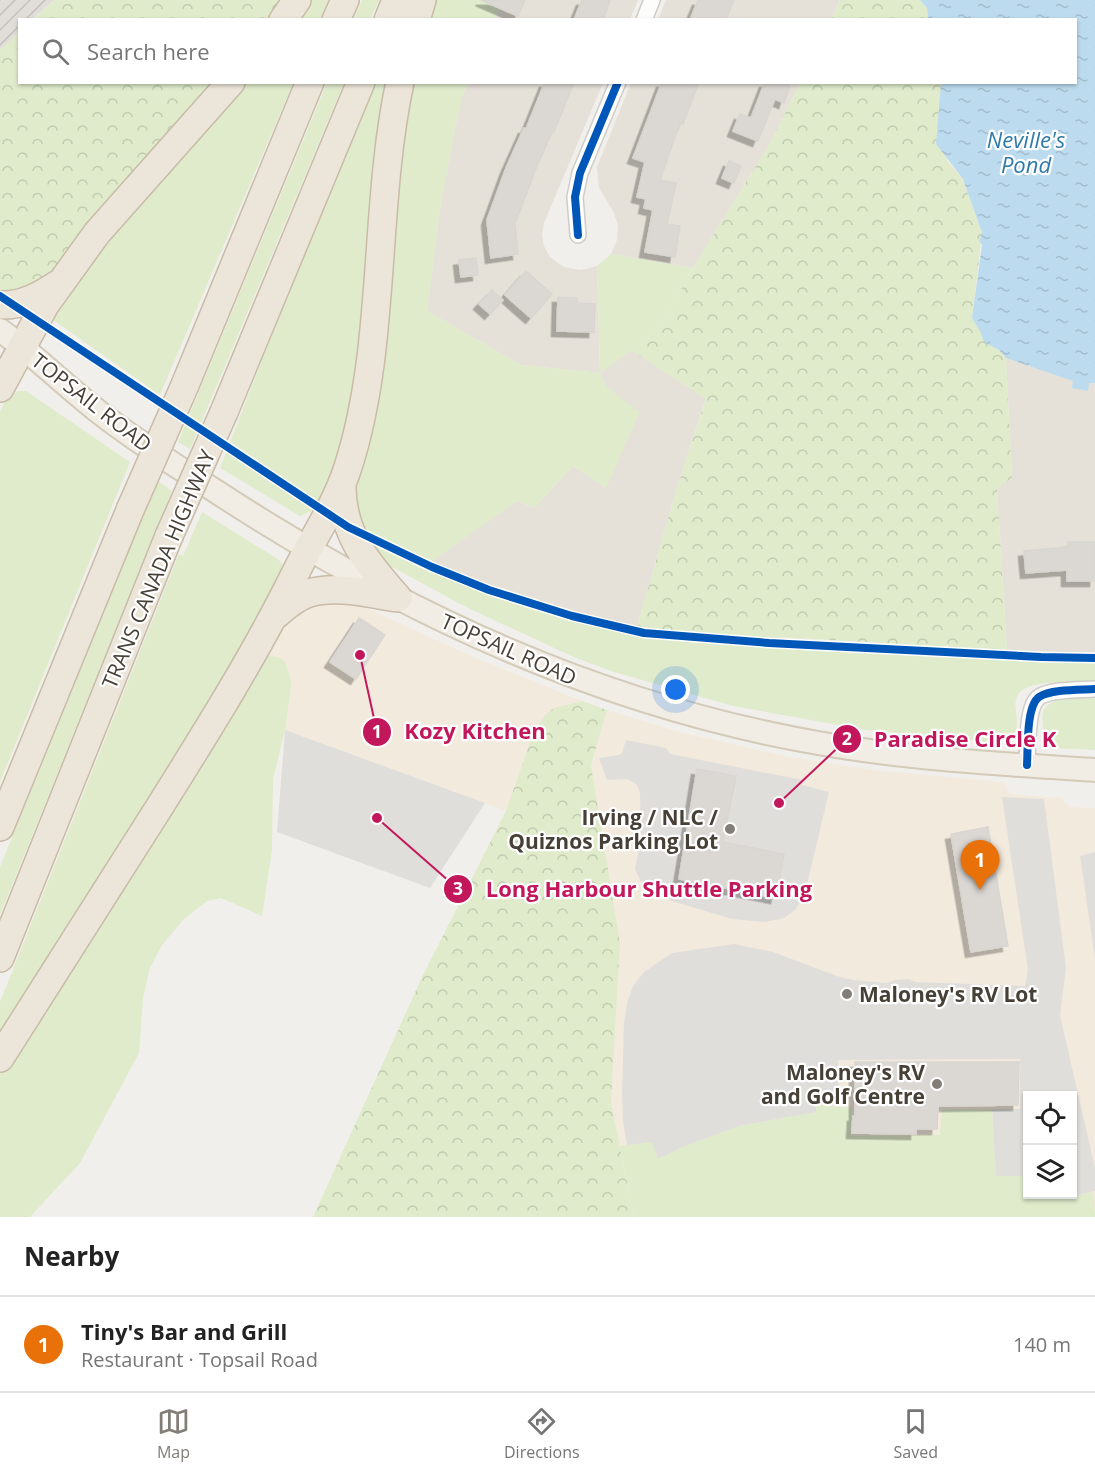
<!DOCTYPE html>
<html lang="en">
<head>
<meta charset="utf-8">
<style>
	body { margin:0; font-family:"Open Sans",sans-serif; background:#f6f6f6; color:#222 }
	.controls { position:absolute; right:18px; bottom:18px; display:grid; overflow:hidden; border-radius:0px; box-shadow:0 2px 4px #0004 }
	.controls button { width:54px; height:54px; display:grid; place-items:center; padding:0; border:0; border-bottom:2px solid #e0e0e0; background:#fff; color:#222; font:30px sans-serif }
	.you { position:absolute; left:676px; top:690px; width:21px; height:21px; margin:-15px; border:4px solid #fff; border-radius:50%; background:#1a73e8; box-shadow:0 0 0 9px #1a73e833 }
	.badge { display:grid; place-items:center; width:39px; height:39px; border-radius:50%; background:#827d76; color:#fff; font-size:20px; font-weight:700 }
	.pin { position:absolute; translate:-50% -50px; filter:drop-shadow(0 2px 3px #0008) }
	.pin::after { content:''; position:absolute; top:32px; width:21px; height:18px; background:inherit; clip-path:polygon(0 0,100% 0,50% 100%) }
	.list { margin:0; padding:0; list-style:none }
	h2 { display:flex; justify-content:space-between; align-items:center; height:78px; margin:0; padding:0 24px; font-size:26px }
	h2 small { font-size:20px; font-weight:400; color:#767676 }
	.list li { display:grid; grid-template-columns:39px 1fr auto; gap:18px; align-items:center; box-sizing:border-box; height:96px; padding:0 24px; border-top:2px solid #e0e0e0 }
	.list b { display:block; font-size:22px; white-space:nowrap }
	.list p { margin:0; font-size:20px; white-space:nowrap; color:#767676 }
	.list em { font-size:20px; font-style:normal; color:#767676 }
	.icon { flex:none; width:33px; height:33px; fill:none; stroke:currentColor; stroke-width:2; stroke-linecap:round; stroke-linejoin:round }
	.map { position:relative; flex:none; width:1095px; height:1217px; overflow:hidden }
	.search { position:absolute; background:#fff; box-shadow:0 2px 4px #0004; left:18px; right:18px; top:18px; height:66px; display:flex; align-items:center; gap:15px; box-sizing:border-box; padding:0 21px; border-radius:0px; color:#767676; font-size:22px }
	.sheet { height:174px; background:#fff }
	nav { display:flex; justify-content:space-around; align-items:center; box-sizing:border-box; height:84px; border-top:2px solid #e0e0e0; background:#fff; font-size:16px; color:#767676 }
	nav a { display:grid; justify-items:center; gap:3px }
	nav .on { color:#827d76 }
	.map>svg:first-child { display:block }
</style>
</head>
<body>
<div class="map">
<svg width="1095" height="1217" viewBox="0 0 1095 1217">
	<defs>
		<pattern id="industrial-furrows" width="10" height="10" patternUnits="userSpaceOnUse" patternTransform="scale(1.5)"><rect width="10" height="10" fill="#e1ded9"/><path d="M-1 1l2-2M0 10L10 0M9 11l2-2" fill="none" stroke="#c2c0bb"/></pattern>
		<pattern id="forest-crowns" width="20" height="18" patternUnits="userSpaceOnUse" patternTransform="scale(1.5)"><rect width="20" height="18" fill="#dfebcb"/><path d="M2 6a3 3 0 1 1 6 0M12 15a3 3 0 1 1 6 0" fill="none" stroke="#c1cbaf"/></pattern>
		<pattern id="water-ripples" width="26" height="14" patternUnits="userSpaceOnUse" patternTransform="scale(1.5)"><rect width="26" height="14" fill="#bcdbee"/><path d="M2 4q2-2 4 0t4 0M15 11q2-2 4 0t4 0" fill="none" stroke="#a3bdcd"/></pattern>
		<filter id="shadow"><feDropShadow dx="-5.5" dy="5.5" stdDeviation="0" flood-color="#0004"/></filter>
	</defs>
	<rect width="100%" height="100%" fill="#f1efeb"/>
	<path fill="#e5e1d8" d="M502,0H638L630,19L494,20Z
		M666,0H840L831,19L658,20Z
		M468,83H603L544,223L542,235L544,246L550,257L564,267L581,270L597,266L600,373L631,350L706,398L675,494L637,627L573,611L490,586L430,562L517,501L534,508L573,466L606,488V387L600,373L521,365L427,311L441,202L461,99Z
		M631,83H800L772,140L693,268L611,254L617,240L618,225L613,211L599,188L597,167Z
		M1006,358L1075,381L1095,383V654L1007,650L997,488L1012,477Z"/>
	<path fill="#f3eade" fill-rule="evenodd" d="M316,598L354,602L471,656L582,701L566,704L534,731L506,811L285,730L291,687L263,654L283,618Z
		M607,710L676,731L789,757L881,771L1003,782L1011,794L1061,798L1069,807L1095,808V1217H634L611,1102L620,943L591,765ZM1028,1096H1072V1194H1028Z"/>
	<path fill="url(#industrial-furrows)" d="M0,0H54L33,19L20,20L19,32L0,50Z"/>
	<path fill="#dfebcb" d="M306,0H328L320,19L292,20Z
		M362,0H379L370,19H354Z
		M434,0H502L494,19L427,20Z
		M241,83H293L160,395L49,317L53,306Z
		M327,83H344L190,449L178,442Z
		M372,83H394L349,432L318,508L300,516L220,468L348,138Z
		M410,83H468L461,99L441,202L427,311L521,365L600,373L597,266L611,254L693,268L659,330L600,373L606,387L640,412L606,488L573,466L534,508L517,501L431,562L490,586L573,611L637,627L834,641L1095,654V681C1078,682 1033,680 1021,691C1004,707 1035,732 997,743L866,730L733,706L614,672L576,658L466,607L379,560L355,520L352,496L390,261Z
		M18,391H26L130,462L0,782V412C4,402 8,396 18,391Z
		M158,481L172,491L0,915V867Z
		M202,512L278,559L285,568L284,581L0,1046V1002L179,554L183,556Z
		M263,654L281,658L285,662L290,676L291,687L285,730L273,779L272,850L262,916L221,898L207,901L183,920L162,945L149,970L143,999L139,1053L80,1163L30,1217H0V1071Z
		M1095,698V750L1053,748C1045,743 1043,737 1043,728C1043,723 1042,717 1043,713C1047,695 1081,699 1095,698Z
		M815,1100L839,1107H851V1136L940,1135L942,1110L992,1109L996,1176H1027L1028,1194L1073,1193L1075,1196L1094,1192L1095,1217H634L620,1146L652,1141L659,1159L685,1146L739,1126L815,1112Z"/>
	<path fill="url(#forest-crowns)" d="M54,0H289L274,19L33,20Z
		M840,0H920L927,8L928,19L831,20Z
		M19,32L20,82L220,83L52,270L33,290L14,299L0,290V50Z
		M800,83H941L947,161L963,179L982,234L972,318L982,333L984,342L999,350L1006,358L1012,478L997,488L1007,650L691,632L637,627L675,494L706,399L631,350L659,330L693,268L772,140Z
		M582,701L607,710L591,765L620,943L611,1102L634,1217H313L423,975L506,811L534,731L546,714L554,708Z"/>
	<path fill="#e0dedb" d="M285,730L485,803L430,888L277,832Z
		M626,740L666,748L670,754L803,780L802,785L829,792L804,897L795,910L784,918L765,922L732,919L672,901L658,894L641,882L635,869L641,838L640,792L637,785L627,779L607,780L599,758L619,755L622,753Z
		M1002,797L1044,799L1066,968L1060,1015L1095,1168V1191L1075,1196L1073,1193L1072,1096H1028L1027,1176H996L992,1109H1020V1059L838,1060L839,1107L816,1100V1112L739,1126L685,1146L658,1159L652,1142L627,1145L623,1121L622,1094L624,1023L627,1003L633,986L644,972L672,953L734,944L773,952L837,976L853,980L886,983L895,980L909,979L916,982L1025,986L1028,970Z
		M1095,852V959L1080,856Z"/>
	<path fill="url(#water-ripples)" d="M920,0H1095V383H1089L1088,391L1072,388L1073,381L1006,358L999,350L984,342L981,333L972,318L982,245L979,241L982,233L963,179L936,144L941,83L1076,82V20L928,19L927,8Z"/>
	<path fill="#dbd8d4" stroke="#d9d6d1" stroke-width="1.5" filter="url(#shadow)" d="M481,0H525L518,16Z
		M582,0H610L603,20H574Z
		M698,0H734L726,20H690Z
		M545,82H574L554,132H552L535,171L515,224L518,254L491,258L487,220L506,168L524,128L526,129Z
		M662,82H699L683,124L680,123L660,180L676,183L667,224L680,226L675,257L645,252L653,210L644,208L646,199L637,197L645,162L633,158Z
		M765,82H782L790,86L784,103L775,99L758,141L733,131L740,114L751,118Z
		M729,161L741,166L734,183L722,178Z
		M476,258L478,275L461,277L459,260Z
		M526,271L552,294L531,318L505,295Z
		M492,290L503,300L490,314L479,304Z
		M558,297L577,298V303L595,304L594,332L557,331Z
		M1068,542H1095V581H1067V570L1026,573L1024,551L1068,547Z
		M359,618L385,635L356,679L330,662Z
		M697,769L736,776L723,842L784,854L776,898L679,879Z
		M988,827L1008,946L971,952L951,834Z
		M855,1062H1019L1018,1105L938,1106L937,1129H916V1134L852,1133L853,1116H855Z"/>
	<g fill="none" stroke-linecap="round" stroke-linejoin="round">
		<g stroke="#cfcdc8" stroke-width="18">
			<path id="minor" d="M644,20L652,0
				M578,235L575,197L580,173L618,82
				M1027,765C1028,749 1026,706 1039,697C1051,689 1080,690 1095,689"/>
		</g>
		<g stroke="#d3cab8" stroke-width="26">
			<path id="primary" d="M0,330C39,358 73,394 112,422C148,449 186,472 223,496C407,615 601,705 818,743C909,759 1003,764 1095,770"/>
		</g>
		<g stroke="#c8bba7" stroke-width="30">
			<path id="motorway" d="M283,20L297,0
				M336,20L345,0
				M388,20L396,0
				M416,20L422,0
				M0,305C22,306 40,296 58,284
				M185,385L310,82
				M0,388L45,305L97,233L231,82
				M224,412L361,82
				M342,484C341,533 367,563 398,598
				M277,614C286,606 297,597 309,593C336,585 370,594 398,598
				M0,827L130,510
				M0,958L169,536
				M0,1058C54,973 108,888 162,803C209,728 256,653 295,574C312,539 336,505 348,467C387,346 373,208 400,82"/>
		</g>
		<use href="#minor" stroke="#fdfdfc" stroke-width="15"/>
		<use href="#primary" stroke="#f1ede4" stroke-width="22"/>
		<use href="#motorway" stroke="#ece6da" stroke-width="27"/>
		<g stroke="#c8bba7" stroke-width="30" stroke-linecap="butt">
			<path id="motorway-bridge" d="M130,510L185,385
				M169,536L224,412"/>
		</g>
		<use href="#motorway-bridge" stroke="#ece6da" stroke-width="27"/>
		<g stroke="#fff" stroke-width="11">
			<path id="cycleway" d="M578,235L575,197L580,173L618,82
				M0,296L348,527L432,567L489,590L572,616L644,633L769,643L1041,657L1095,658
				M1027,765C1028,749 1026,706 1039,697C1051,689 1080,690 1095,689"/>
		</g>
		<use href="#cycleway" stroke="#0057b8" stroke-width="8"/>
	</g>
	<g fill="#827d76" stroke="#fff" stroke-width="2">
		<circle cx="730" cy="829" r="6"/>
		<circle cx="847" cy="994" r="6"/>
		<circle cx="937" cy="1084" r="6"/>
	</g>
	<g text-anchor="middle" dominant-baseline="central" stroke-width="4.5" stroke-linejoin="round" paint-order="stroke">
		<g font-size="21" fill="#474037" stroke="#fff">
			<text transform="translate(92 402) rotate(38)">TOPSAIL ROAD</text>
			<text transform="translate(158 569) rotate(-67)">TRANS CANADA HIGHWAY</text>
			<text transform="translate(509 649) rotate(24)">TOPSAIL ROAD</text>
		</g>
		<g font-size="21" font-weight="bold" fill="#474037" stroke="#fff" text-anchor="end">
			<text x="718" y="817">Irving / NLC /<tspan x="718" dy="24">Quiznos Parking Lot</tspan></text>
			<text x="859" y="994" text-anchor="start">Maloney's RV Lot</text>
			<text x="925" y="1072">Maloney's RV<tspan x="925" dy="24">and Golf Centre</tspan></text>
		</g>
		<g font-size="22" font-style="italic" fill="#2e7aab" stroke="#fff">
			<text x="1026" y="139">Neville's<tspan x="1026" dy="25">Pond</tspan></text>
		</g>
	</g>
	<path fill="none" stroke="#c2185b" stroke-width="2" d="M360 655L377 732M779 803L847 739M377 818L458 889"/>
	<g fill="#c2185b" stroke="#fff" stroke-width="2">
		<circle cx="360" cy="655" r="6"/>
		<circle cx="779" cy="803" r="6"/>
		<circle cx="377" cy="818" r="6"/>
		<circle cx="377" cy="732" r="15"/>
		<circle cx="847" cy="739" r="15"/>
		<circle cx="458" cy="889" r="15"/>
	</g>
	<g font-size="18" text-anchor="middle" font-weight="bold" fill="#fff">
		<text x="377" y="738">1</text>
		<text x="847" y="745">2</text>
		<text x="458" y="895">3</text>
	</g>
	<g font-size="22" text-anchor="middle" font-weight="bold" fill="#c2185b" stroke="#fff" stroke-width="4.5" stroke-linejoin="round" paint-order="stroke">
		<text x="475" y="739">Kozy Kitchen</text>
		<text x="965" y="747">Paradise Circle K</text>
		<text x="649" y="897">Long Harbour Shuttle Parking</text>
	</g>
</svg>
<div class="controls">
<button><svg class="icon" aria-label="locate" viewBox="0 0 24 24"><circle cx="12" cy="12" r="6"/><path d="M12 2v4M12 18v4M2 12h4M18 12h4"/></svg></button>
<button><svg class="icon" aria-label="layers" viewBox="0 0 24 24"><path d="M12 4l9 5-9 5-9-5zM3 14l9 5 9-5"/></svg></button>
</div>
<div class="you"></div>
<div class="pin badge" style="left:980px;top:890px;background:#e8710a">1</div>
<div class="search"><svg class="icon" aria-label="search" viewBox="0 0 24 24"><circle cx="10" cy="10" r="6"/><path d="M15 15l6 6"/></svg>Search here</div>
</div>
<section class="sheet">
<h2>Nearby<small></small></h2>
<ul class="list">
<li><span class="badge" style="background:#e8710a">1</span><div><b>Tiny's Bar and Grill</b><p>Restaurant · Topsail Road</p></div><em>140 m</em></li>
</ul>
</section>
<nav>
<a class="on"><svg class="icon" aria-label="map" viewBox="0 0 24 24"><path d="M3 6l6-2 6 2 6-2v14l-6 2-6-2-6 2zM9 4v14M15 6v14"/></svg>Map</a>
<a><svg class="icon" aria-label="directions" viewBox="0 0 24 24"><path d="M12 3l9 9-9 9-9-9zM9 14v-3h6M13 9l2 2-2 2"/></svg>Directions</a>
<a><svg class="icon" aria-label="saved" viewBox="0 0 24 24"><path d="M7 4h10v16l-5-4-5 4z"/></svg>Saved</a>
</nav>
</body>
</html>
